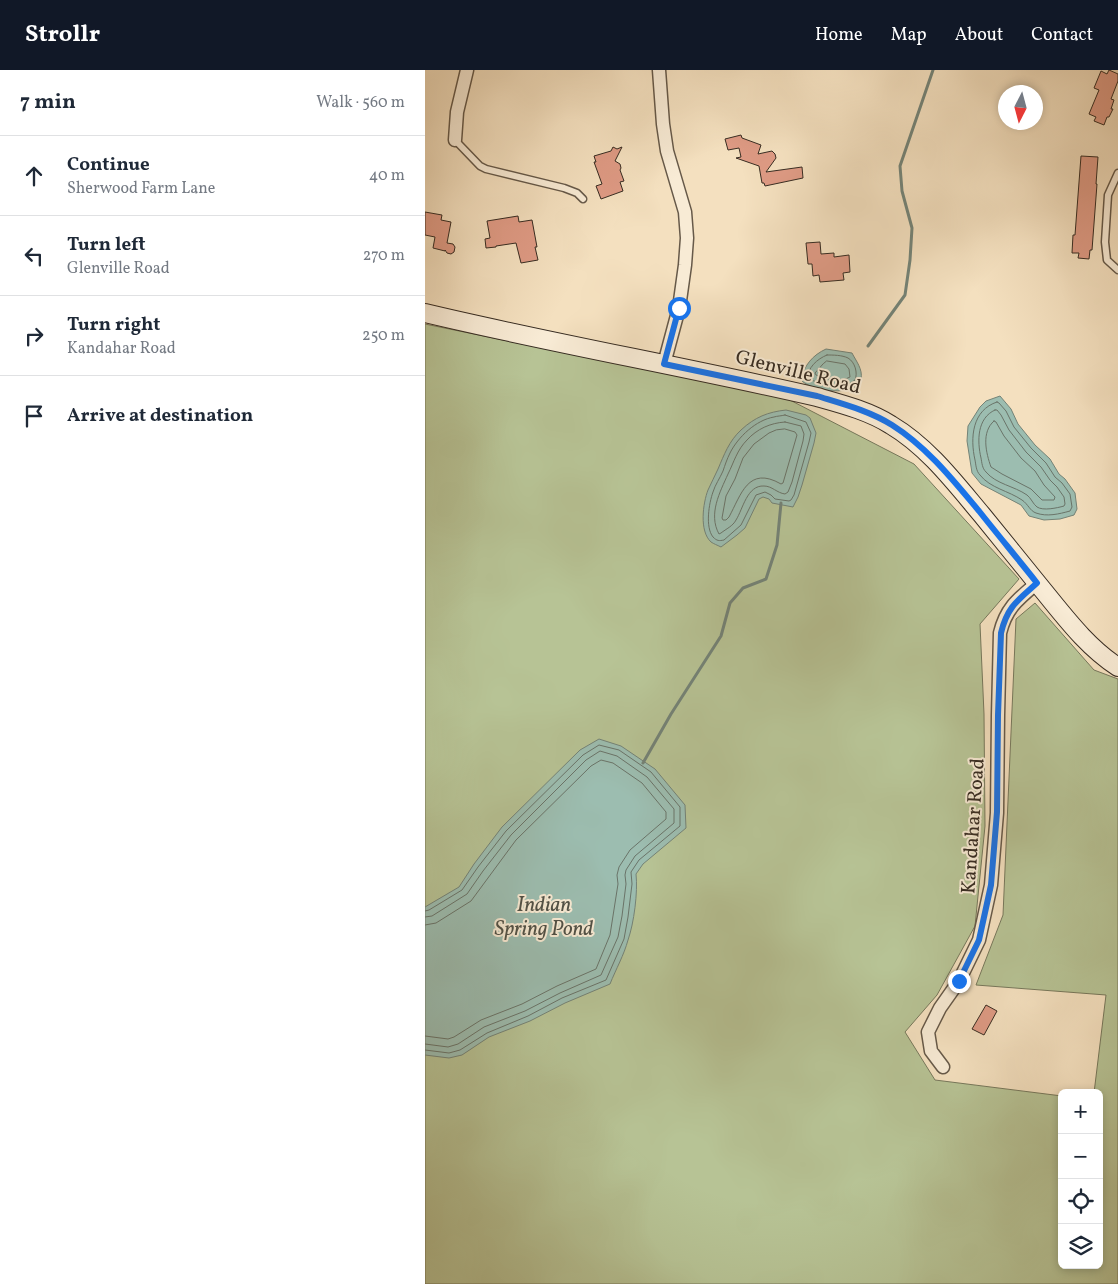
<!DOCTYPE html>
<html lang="en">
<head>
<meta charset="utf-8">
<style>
	body { margin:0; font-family:Vollkorn,serif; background:#f2f2f3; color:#1f2937 }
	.controls { position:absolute; right:15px; bottom:15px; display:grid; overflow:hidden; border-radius:8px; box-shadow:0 2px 8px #0003 }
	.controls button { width:45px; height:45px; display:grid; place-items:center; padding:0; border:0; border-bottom:1px solid #e0e1e3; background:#fff; color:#1f2937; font:25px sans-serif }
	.compass { position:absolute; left:573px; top:15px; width:45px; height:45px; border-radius:50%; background:#fff; box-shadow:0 2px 8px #0003; rotate:186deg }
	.stop { position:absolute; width:15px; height:15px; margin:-11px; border:4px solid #1a73e8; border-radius:50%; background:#fff }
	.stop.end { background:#1a73e8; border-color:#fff; box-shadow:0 1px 5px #0008 }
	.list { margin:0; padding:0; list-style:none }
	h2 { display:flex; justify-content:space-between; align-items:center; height:65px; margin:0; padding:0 20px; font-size:21px }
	h2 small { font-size:16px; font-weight:400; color:#747a83 }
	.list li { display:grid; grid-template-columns:32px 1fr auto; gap:15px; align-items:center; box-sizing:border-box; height:80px; padding:0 20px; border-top:1px solid #e0e1e3 }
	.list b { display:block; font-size:19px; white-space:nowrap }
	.list p { margin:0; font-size:16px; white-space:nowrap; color:#747a83 }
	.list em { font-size:16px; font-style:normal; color:#747a83 }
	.icon { flex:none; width:28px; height:28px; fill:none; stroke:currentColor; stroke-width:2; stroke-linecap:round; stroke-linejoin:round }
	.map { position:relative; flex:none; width:693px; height:1214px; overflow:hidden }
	header { display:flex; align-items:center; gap:30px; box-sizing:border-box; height:70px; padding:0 25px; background:#111827; color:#fff }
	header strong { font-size:24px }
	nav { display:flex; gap:28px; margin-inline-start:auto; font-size:18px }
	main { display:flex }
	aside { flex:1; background:#fff }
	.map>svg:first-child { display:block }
</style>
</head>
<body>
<header>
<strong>Strollr</strong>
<nav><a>Home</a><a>Map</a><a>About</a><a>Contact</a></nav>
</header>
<main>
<aside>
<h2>7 min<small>Walk · 560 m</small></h2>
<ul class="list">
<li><svg class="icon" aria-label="ahead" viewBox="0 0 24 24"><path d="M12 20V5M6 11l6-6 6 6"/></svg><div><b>Continue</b><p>Sherwood Farm Lane</p></div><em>40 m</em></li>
<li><svg class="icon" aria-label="left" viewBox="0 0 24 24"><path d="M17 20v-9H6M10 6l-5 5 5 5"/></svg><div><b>Turn left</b><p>Glenville Road</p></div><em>270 m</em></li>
<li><svg class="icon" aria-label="right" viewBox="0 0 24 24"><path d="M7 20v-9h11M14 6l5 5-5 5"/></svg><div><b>Turn right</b><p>Kandahar Road</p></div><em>250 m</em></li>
<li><svg class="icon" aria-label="arrive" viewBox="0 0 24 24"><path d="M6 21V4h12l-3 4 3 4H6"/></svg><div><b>Arrive at destination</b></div></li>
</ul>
</aside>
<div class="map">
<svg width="693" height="1214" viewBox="0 0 693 1214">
	<rect width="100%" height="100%" fill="#f4e0bf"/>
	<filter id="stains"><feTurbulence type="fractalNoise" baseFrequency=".004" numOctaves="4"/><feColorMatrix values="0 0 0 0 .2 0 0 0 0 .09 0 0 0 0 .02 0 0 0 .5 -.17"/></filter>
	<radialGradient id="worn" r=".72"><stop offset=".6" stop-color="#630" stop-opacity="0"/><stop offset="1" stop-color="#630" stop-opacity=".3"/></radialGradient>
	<path fill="#b7c395" stroke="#77785c" d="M0,254L361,328L489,394L594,509L555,554L559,644L560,756L550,856L512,925L480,962L510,1010L637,1026V1195H674V1023H669L681,925L551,915L578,845L591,549L610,533L669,600L693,609V1214H0Z"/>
	<path fill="#9cbdb0" stroke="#748377" d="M401,279L427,283C431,291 438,299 436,309C432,328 385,321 376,310C379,295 388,285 401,279Z
		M575,326L586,339L593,354L610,375L625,389L634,404L640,409L650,423L652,439L649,445L635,449L619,450L604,446L596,435L556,414L547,403L542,371L543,356L555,337L561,331Z
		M361,340L381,345L385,348L391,363L389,373L377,415L373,427L368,437L347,433L344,429L338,427L334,429L320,458L312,465L296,477C292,475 289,474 286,472C274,461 278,433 283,420C286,413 290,406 293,399C299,385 304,371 316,360C330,347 343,342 361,340Z
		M174,669L196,676L230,699L260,735L261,758L218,794L211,804C213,822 209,853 203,870C199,885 191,899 185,914L140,933L105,951L64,967L37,985L24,988L0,985V837L34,817L49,794L77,757L155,680Z"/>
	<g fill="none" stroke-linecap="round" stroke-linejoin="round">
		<path stroke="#6a7469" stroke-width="1" d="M402,285C408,285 417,285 423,288C430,292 433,303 430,310C416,321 398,314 383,309C382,298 392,289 402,285Z
			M402,291L420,294L424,299L425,307C415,313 401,309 391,305L390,303L398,294Z
			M572,332L574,333L581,341L589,357L606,378L621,393L630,407L637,413L645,424L647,437L645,441C634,444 622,447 611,443C605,441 603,434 597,430C584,421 565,418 555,405C551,401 551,395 550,390C545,368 547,340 572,332Z
			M570,340H572L576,345L584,360L601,382L616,397L625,410L632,417L639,427L640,434L639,436C632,438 618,441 612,437C608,434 606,428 602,425C589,416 571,414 561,402C557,398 557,393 556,388C552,371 552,348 570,340Z
			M360,345L381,352L386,363L384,372L369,425L366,430L364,431L350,429L346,425L340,422L331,425L316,455L299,470C294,471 292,471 288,467C280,457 284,433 288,422C290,415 295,408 298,401C300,395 302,389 305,383C313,367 331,350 349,347C352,346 356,346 360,345Z
			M569,351L571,352L579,366L596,388L610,401L619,415L630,427L629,430H617L606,419L577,404L566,397C561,383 556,362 569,351Z
			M360,352L376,356L379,364L378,371L367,412L363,422L360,424C352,423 347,416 339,416C322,415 318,439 311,450C308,456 301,459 296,463L294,464C283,444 295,422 303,404C309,392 312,380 322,370C332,359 345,353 360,352Z
			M360,359L370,362L372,365L358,413L356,414C323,395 316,425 304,447L301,450H298L297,448L301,426L310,409L318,388L329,374L344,363L351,360Z
			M0,841L4,840L37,820L53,797L81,761L158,685L174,675L194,680L226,702L255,737V756L214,790L206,802L207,814L203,847L199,869L181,910L137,928L103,946L62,963L35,980L24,983L0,980
			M0,847L7,846L42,824L58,801L86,765L161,690L175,681L192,686L222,707L249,739V753L210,786L201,800L200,805L201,814L197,846L193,867L176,905L135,923L100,941L59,957L33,974L23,977L0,974
			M0,855L11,853L46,831L91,770L166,696L176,690L188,693L217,713L241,742V749L205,780L194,797L192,805L193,814L185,865L171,899L132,916L97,934L56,950L29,967L23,969L0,966"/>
		<path stroke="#748377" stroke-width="3" d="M443,276L480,225L485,190L487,158L477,121L475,96L508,0
			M218,693L246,644L296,566L305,533L318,518L341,509L352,475L356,433"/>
	</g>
	<path fill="#df9b85" stroke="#372c22" d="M684,0L693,4V11L686,29L689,30L686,39H688L684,47H682L679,55L669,51L671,47L664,44L674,20L669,18L676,1L682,4Z
		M316,65L317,68L336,75L333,84L347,81L350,84L351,88L341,102L377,97L378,108L340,116L339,113H337L334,96L311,88L316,87L314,78L303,80L300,69Z
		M188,77L192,79L197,77L190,91L195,94L196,98L195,100L199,111L195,112L198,121L176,129L171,116L177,114L169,92H171L169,86L186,81Z
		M656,86L673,87L671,114H672L667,180H665L664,189L653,188L654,183H647L648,165H650Z
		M0,142L17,145L16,150L26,152L22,173L28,174L30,177L29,182L26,184L22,183L20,180V181L8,178L10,167L0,165Z
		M93,146L94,152L107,150L112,177H110L113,190L96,193L91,173L71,176V177L61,178L60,169L65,168L62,151Z
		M395,172L396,184L409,183V187L424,185L425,202L418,203L419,210L395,212L394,205L388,206L387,194H383L381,173Z
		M561,935L572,941L559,965L547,959Z"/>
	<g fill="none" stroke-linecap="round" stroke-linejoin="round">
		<g stroke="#665949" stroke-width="9">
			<path id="service" d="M30,70L55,96L61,99L139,118L152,123L158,129
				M693,103L683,125L680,172L682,190L693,200"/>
		</g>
		<g stroke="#665949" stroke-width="15">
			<path id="minor" d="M234,0L238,54L242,81L260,142L262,168L260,195L254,238L239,294
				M30,70L32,42L42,0
				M518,997L506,981L503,962L515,938L534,911L554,870L566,815L572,743L573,645L575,563C581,538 593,529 612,513"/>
		</g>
		<g stroke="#372c22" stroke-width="20">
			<path id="secondary" d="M0,243C130,274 262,297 392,327C417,334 444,341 466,355C503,377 530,413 557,445C577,470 597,494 617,519C640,547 662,577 693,597"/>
		</g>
		<use href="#service" stroke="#f8ebd5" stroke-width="6"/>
		<use href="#minor" stroke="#f8ebd5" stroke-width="12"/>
		<use href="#secondary" stroke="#f8ebd5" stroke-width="18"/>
	</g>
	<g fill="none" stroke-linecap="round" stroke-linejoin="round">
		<path stroke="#1a73e8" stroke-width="6" d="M254,238L239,294L392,326C418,334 445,341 467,355C502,377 528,410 554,441C573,465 593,489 612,513C593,530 582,537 576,563L573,645L572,742L566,815L554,870L534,911"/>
	</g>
	<g text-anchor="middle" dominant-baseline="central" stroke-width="4" stroke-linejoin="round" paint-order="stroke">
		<g font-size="20" fill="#372c22" stroke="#f8ebd5">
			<text transform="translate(373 303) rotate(14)">Glenville Road</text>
			<text transform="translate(549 756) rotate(-86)">Kandahar Road</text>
		</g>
		<g font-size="21" font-style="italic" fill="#505046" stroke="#f8ebd5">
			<text x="119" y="835">Indian<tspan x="119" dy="24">Spring Pond</tspan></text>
		</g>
	</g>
	<rect width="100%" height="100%" filter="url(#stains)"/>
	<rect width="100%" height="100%" fill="url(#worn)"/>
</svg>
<div class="controls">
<button>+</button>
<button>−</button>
<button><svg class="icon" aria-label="locate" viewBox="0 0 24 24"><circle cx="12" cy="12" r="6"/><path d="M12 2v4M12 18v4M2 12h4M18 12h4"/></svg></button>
<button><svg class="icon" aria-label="layers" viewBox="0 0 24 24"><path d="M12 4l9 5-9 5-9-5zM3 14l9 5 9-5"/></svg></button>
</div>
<svg class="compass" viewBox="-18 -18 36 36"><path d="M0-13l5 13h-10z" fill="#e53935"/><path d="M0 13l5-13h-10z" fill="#747a83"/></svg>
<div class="stop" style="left:254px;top:238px"></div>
<div class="stop end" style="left:534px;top:911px"></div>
</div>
</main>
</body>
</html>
